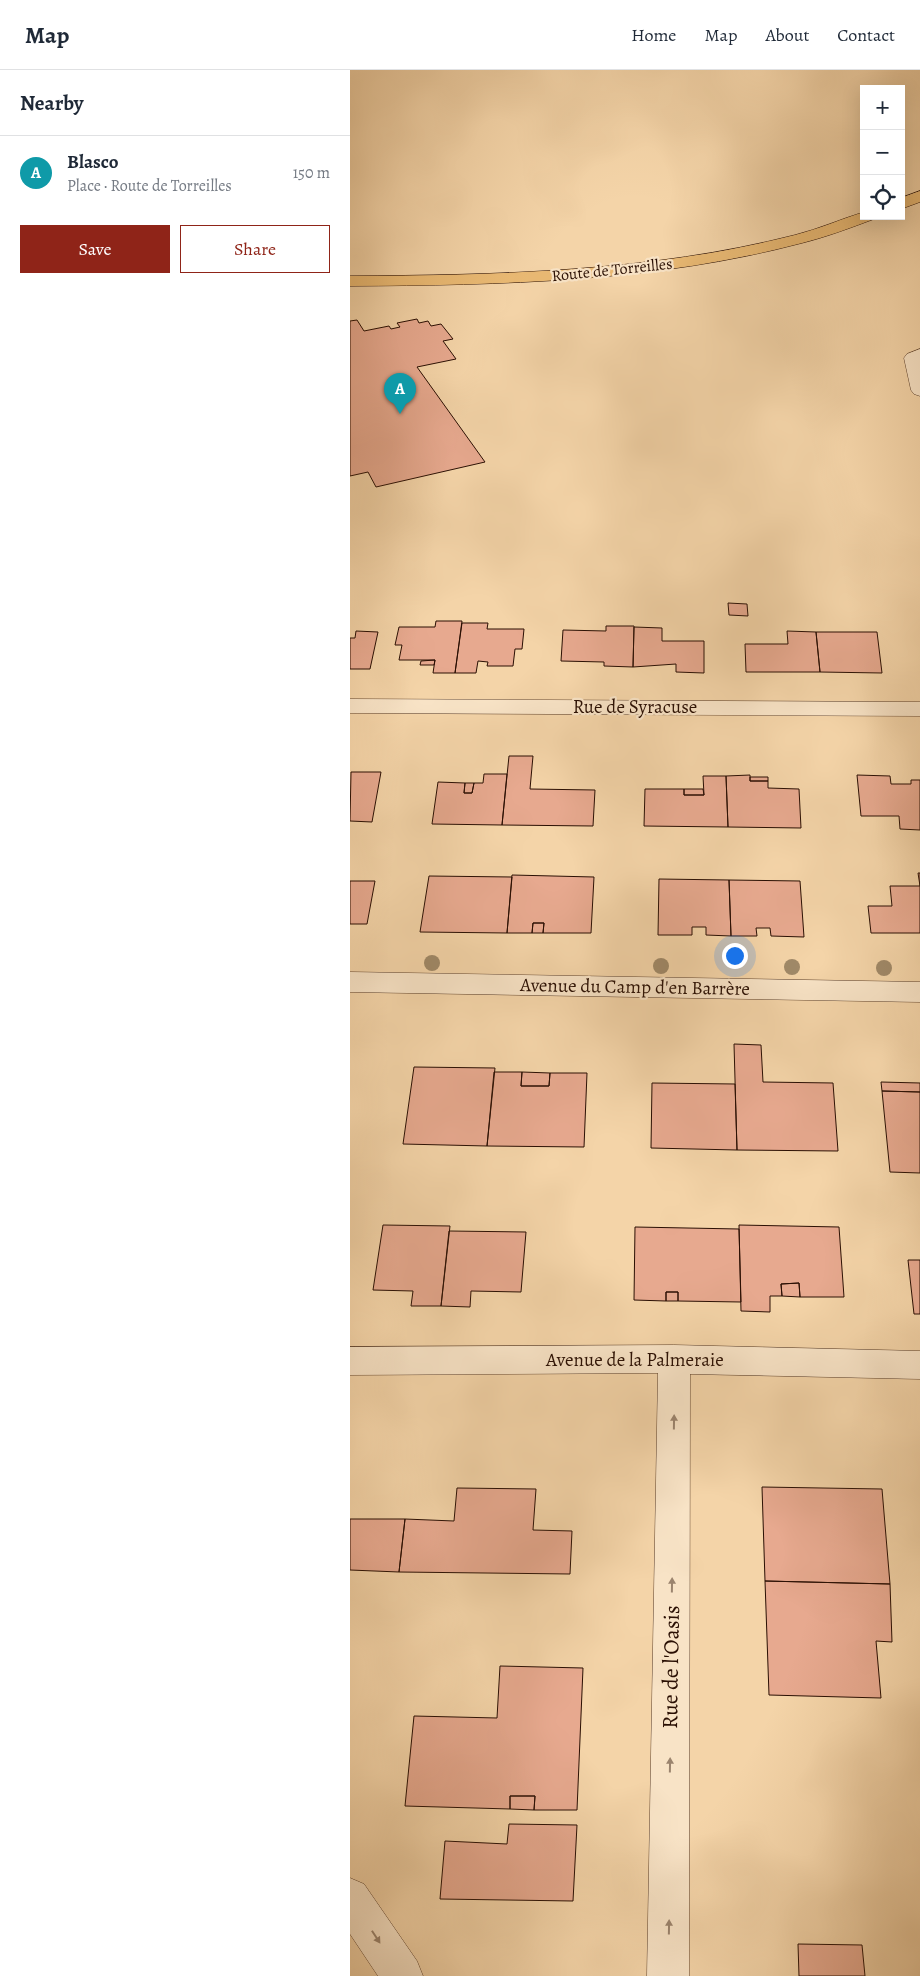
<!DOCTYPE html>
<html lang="en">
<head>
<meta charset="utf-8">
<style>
	body { margin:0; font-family:Alegreya,serif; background:#f6f6f7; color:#1f2937 }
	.controls { position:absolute; right:15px; top:15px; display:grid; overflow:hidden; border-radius:0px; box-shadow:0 5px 20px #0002 }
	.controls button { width:45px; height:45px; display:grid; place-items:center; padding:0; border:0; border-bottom:1px solid #e0e1e3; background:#fff; color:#1f2937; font:25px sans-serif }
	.you { position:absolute; left:384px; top:885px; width:18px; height:18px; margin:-12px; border:4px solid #fff; border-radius:50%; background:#1a73e8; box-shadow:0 0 0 8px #1a73e833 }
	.badge { display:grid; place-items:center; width:32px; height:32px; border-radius:50%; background:#8f2418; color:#fff; font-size:16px; font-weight:700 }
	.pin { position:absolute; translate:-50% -41px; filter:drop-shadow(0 1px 2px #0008) }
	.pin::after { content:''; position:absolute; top:26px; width:18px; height:15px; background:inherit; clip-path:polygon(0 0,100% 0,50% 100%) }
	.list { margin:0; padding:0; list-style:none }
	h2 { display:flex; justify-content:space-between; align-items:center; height:65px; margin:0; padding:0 20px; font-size:21px }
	h2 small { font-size:16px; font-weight:400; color:#747a83 }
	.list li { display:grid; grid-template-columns:32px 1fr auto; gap:15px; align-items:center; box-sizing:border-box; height:75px; padding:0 20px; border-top:1px solid #e0e1e3 }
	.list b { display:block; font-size:19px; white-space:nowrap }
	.list p { margin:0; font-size:16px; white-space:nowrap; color:#747a83 }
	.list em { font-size:16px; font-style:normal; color:#747a83 }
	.actions { display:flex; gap:10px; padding:15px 20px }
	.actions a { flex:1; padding:11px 0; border:1px solid #8f2418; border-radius:0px; text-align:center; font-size:18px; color:#8f2418 }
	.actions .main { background:#8f2418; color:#fff }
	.icon { flex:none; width:28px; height:28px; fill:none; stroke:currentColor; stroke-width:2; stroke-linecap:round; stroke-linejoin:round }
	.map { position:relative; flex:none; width:570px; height:1906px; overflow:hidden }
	header { display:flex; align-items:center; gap:30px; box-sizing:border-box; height:70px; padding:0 25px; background:#fff; border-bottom:1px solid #e0e1e3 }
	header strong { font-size:24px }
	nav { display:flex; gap:28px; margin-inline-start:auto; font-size:18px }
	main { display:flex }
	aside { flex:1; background:#fff }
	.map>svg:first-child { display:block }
</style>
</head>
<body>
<header>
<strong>Map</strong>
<nav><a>Home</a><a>Map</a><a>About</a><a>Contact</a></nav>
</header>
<main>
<aside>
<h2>Nearby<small></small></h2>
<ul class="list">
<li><span class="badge" style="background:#0f9aa8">A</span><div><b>Blasco</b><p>Place · Route de Torreilles</p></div><em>150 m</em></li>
</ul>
<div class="actions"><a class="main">Save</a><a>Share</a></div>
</aside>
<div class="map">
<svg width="570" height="1906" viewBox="0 0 570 1906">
	<rect width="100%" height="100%" fill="#f4d4a8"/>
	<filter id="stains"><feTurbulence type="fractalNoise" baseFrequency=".004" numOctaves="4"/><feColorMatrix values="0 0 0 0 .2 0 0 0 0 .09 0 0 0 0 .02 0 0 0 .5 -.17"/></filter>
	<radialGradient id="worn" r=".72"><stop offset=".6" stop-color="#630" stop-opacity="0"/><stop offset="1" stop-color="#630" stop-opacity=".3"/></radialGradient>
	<path fill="#e7a98f" stroke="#2a0f03" d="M67,249L69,253L78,251L81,256L91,254L103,269L93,271L106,289L67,297L135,392L26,417L18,402L0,406V251L7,250L14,261L39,256L41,259L50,257L47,253Z
		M378,533L397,534L398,546L379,545Z
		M86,551H112L105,603H83L85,590H49L52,575H45L49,557H85Z
		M112,553H138L137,559H174L172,579H165L163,596H137L138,592L128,591L126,603H105Z
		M256,556H284L283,597L254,596V592L211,591L213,560L256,561Z
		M284,557L312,558V571H354V603L326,602V594L283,597Z
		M6,561L28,562L20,599H0V568H5Z
		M437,561L466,562L470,602H396L395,574H438Z
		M466,562H527L532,603L470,602Z
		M85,590L84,595H70L71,591Z
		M159,686H183L180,719L245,720L243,756L152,755Z
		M1,702H31L22,752L0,751Z
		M134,704H157L152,755L82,754L88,712L115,713L114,723H122L124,713H133Z
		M400,705V711H418V718L449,719L451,758L378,757L376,706Z
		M507,705L540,706L541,714H561V710H570V760L550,759L549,746H511Z
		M353,706H376L378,757L294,756L295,719H334V725H354Z
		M400,707H418V711H400Z
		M115,713H124L122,723H114Z
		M334,719H353L354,725H334Z
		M568,803H570V863H521L518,836H542L540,816H570Z
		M162,805L244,807L241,863H193L194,853H183L182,863H157Z
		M79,806L162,807L157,863L70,862Z
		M309,809L379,810L381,866L356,865V857H342V865H308Z
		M379,810L450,811L454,867L421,866L420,858H406L407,866H381Z
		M0,811H25L17,854H0Z
		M183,853H194L193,863H182Z
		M384,974L411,975L413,1012L483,1013L488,1081L387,1080Z
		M64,997L145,998L137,1076L53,1074Z
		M144,1002H172L171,1016H199L200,1003H237L234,1077L137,1076Z
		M172,1002L200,1003L199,1016H171Z
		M531,1012L570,1013V1022L532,1021Z
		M302,1013L385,1014L387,1080L301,1078Z
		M532,1021L570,1022V1103L540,1102Z
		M33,1155L100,1156L91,1236H61L63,1221L23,1220Z
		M389,1155L489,1157L494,1227H450L449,1213L431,1214L432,1226H420V1242L391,1241Z
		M285,1157L389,1159L391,1232L328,1231V1222H316V1231L284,1230Z
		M99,1161L176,1162L171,1222L121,1221L120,1237L91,1236Z
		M558,1190H570V1244H564Z
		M449,1213L450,1227L432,1226L431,1214Z
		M316,1222H328V1231H316Z
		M412,1417L532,1419L540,1514L415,1511Z
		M107,1418L186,1419L183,1460L222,1461L220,1504L49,1502L55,1449L104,1451Z
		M0,1449H55L49,1502L0,1500Z
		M415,1511L540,1514L542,1572L526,1571L531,1628L419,1625Z
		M150,1596L233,1598L227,1740H184L185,1726H160V1739L55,1736L64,1646L147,1648Z
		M160,1726H185L184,1740L160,1739Z
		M159,1754L227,1755L223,1831L90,1829L95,1771L157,1774Z
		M448,1874L512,1875L515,1906H449Z"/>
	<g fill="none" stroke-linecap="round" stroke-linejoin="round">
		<g stroke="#5c402c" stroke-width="1">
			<path id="minor" d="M570,279V326L564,324L561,320L554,288L557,284Z
				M0,629L570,632V646L0,643Z
				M0,902L570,912V932L0,922Z
				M324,1275L570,1281V1309L340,1304L339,1906H297L308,1303L0,1305V1277Z
				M0,1808L14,1814L67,1891L73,1906H28L0,1864Z"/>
		</g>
		<g stroke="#2a0f03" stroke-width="1">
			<path id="major" d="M570,121V132L551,139V128Z
				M514,142V146H526L524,149C500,158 476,167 452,173C305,212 151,215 0,216V206C149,205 300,202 445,165C469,159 491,149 514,142Z"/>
		</g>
		<use href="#minor" fill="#f8e3c6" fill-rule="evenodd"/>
		<use href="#major" fill="#eaba74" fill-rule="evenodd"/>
	</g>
	<g fill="#a08968">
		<circle cx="82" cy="893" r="8"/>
		<circle cx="311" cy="896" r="8"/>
		<circle cx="442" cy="897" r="8"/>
		<circle cx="534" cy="898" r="8"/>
	</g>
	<defs><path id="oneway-solid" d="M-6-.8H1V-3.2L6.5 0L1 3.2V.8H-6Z" transform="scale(1.25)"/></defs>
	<g fill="#9b846e">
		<use href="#oneway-solid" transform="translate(324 1352) rotate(-89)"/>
		<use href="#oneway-solid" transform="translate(322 1515) rotate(-89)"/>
		<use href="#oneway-solid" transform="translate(320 1695) rotate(-89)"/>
		<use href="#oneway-solid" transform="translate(319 1857) rotate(-89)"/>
		<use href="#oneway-solid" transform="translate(26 1867) rotate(57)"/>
	</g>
	<g text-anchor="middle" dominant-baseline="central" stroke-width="4.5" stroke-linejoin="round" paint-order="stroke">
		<g font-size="16" fill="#2a0f03" stroke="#f8e3c6">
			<text transform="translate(262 200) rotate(-6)">Route de Torreilles</text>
		</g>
		<g font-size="19" fill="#2a0f03" stroke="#f8e3c6">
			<text x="285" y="637">Rue de Syracuse</text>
			<text transform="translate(285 917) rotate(1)">Avenue du Camp d'en Barrère</text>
			<text x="285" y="1290">Avenue de la Palmeraie</text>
		</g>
		<g font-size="22" fill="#2a0f03" stroke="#f8e3c6">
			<text transform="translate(321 1597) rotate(-89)">Rue de l'Oasis</text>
		</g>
	</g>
	<rect width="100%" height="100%" filter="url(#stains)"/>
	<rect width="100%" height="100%" fill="url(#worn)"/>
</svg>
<div class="controls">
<button>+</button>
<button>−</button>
<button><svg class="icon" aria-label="locate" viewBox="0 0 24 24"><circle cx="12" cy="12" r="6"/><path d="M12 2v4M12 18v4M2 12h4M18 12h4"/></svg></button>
</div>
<div class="you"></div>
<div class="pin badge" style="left:50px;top:344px;background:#0f9aa8">A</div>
</div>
</main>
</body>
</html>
